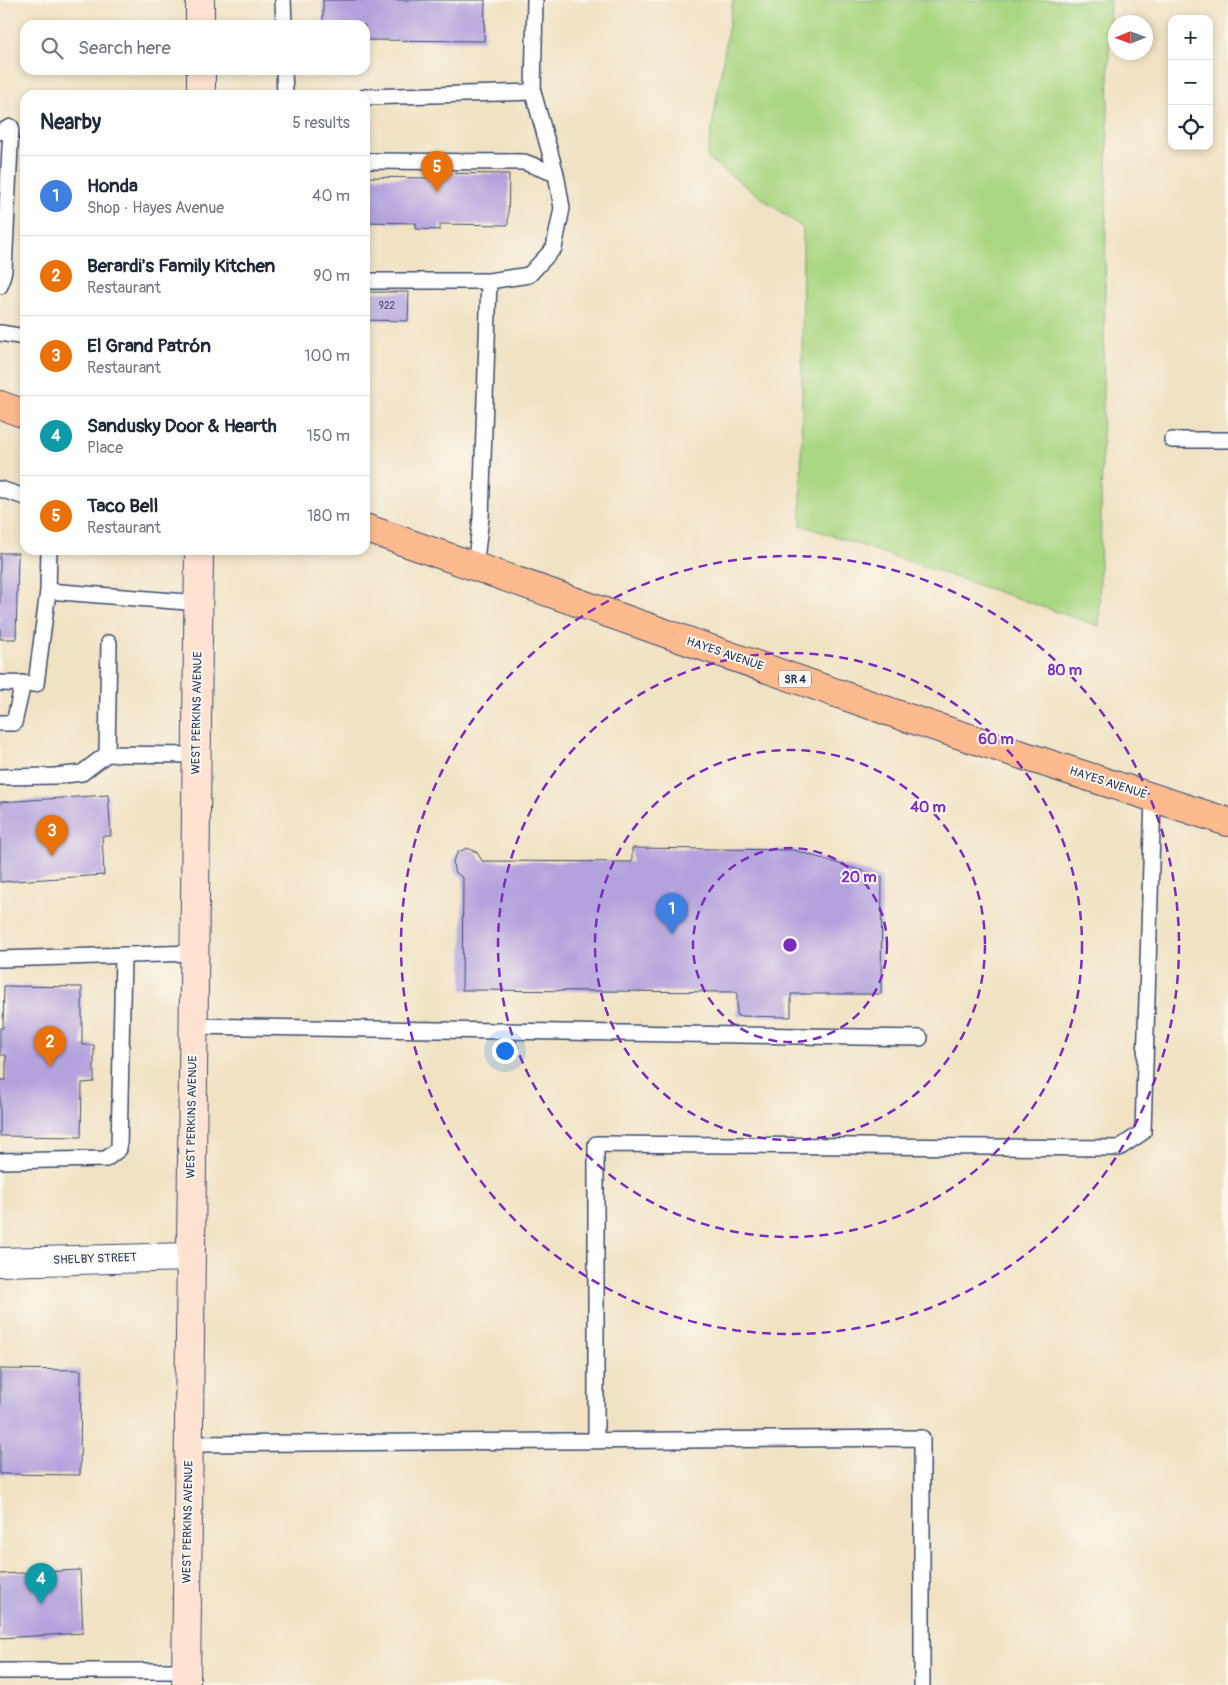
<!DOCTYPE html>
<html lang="en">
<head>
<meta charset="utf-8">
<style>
	body { margin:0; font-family:Pangolin,sans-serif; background:#f2f2f3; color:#1f2937 }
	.controls { position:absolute; right:15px; top:15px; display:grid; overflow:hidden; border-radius:10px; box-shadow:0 2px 8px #0003 }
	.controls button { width:45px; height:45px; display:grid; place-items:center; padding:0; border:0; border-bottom:1px solid #e0e1e3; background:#fff; color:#1f2937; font:25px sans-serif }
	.compass { position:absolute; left:1108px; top:15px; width:45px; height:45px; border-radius:50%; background:#fff; box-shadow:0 2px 8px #0003; rotate:269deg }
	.you { position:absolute; left:504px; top:1050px; width:18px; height:18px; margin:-12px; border:4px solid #fff; border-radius:50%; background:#1a73e8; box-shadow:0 0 0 8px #1a73e833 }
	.badge { display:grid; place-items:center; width:32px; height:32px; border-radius:50%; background:#7c3aed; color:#fff; font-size:16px; font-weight:700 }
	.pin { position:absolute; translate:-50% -41px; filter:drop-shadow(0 1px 2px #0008) }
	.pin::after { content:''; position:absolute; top:26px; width:18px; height:15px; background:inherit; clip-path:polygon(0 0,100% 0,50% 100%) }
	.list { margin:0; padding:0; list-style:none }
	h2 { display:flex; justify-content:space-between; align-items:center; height:65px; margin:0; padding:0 20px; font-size:21px }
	h2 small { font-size:16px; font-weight:400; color:#747a83 }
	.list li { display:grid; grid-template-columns:32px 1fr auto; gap:15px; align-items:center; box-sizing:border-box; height:80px; padding:0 20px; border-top:1px solid #e0e1e3 }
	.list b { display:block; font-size:19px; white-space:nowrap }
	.list p { margin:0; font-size:16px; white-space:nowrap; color:#747a83 }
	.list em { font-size:16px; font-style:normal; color:#747a83 }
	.icon { flex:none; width:28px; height:28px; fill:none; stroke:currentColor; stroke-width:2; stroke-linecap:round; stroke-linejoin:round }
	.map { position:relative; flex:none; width:1228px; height:1685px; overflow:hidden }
	.search { position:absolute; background:#fff; box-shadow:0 2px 8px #0003; left:20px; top:20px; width:350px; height:55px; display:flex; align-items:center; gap:12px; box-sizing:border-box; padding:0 18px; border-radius:15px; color:#747a83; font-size:19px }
	.panel { position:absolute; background:#fff; box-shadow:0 2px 8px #0003; left:20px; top:90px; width:350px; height:465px; border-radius:15px }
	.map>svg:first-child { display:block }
</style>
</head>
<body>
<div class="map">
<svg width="1228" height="1685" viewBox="0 0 1228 1685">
	<rect width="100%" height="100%" fill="#fbf7ec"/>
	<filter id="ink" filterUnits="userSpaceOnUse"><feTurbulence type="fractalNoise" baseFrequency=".02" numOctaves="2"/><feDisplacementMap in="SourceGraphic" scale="10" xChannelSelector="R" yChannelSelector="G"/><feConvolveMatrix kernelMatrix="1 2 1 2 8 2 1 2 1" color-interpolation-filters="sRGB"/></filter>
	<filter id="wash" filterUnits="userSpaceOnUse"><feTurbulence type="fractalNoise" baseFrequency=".0096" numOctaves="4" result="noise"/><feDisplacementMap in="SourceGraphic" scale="20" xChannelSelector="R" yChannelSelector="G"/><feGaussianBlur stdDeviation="1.12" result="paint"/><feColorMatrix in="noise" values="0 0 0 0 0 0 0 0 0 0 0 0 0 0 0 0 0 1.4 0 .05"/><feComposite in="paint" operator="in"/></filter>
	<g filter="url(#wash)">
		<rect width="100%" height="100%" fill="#f0e2c3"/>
		<path fill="#aad783" stroke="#628370" d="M733,0H1110L1099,626L801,525L803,228L707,158Z"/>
		<g id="blocks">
			<path fill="#b4a2dd" d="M323,0H485L484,41L365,40V25H323Z
				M431,173L509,174L508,225L440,224V230L416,229V223L365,222L366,177L430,178Z
				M365,292H409L408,321L365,320Z
				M0,553H18L16,639H0Z
				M108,795L111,836H102L104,875L0,882V802Z
				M467,848L477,852L482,861L632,862V848L794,850L882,877L881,994H791V1017L737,1016V992L462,990L463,878L454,871L453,861L458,852Z
				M4,986L82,987V1045H94V1082L82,1083L81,1137L0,1136V1080H6V1055H0V1028H3Z
				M0,1369L81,1370L80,1475L0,1474Z
				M80,1570L83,1633L0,1638V1574Z"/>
		</g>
	</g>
	<g filter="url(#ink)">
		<use href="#blocks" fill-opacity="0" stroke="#3b4a6d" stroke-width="1"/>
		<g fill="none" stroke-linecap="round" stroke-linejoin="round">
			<g stroke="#3b4a6d" stroke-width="18">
				<path id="lane" d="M283,0L284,25
					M284,70L285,95
					M365,97L533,92L535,0
					M0,132L11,127L4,270L0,286
					M365,161L524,162L556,174
					M365,281H489L529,275L554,248L562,208L556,174L533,92
					M0,333L25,337
					M1172,440H1228
					M0,489L25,497
					M49,550L48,591L199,603
					M475,567L481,518L489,281
					M109,643L107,754L197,755
					M0,683L36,684L48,591
					M0,723H14L23,683
					M0,777L55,776L82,773L107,754
					M0,959L194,953
					M193,1026L920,1038
					M0,1161L106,1159L119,1149L123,955
					M596,1441V1144L1119,1148L1143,1132L1153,797
					M189,1444L922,1438V1685
					M0,1671H186"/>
			</g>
			<g stroke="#3b4a6d" stroke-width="30">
				<path id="street" d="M0,1262L190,1257"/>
			</g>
			<g stroke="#3b4a6d" stroke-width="30">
				<path id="secondary" d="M200,0V25
					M201,70V95
					M186,1685L199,550"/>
			</g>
			<g stroke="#3b4a6d" stroke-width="30">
				<path id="primary" d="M0,405L25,414
					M365,528L902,716L1228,822"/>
			</g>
			<use href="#lane" stroke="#fff" stroke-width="15"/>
			<use href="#street" stroke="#fff" stroke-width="28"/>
			<use href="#secondary" stroke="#fee3d2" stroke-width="28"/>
			<use href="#primary" stroke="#fcba8e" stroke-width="28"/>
		</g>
	</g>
	<g fill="none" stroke="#7b2cbf" stroke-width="2.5" stroke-dasharray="9 6">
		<circle cx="790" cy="945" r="97"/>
		<circle cx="790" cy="945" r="195"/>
		<circle cx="790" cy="945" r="292"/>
		<circle cx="790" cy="945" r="389"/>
	</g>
	<g text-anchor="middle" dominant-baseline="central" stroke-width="4" stroke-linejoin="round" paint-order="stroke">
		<g font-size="10" fill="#414c7e">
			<text x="387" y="306">922</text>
		</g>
		<rect fill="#fbf7ec" stroke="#5e6b89" stroke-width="1" x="779" y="670.5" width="32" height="17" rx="4"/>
		<g font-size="11" font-weight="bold" fill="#1b2f5e">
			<text x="795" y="679">SR 4</text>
		</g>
		<g font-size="12" fill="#1b2f5e" stroke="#fbf7ec">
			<text transform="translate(725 654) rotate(19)">HAYES AVENUE</text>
			<text transform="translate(197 713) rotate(-89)">WEST PERKINS AVENUE</text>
			<text transform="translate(1108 783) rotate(18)">HAYES AVENUE</text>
			<text transform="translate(192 1117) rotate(-89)">WEST PERKINS AVENUE</text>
			<text transform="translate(95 1259) rotate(-2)">SHELBY STREET</text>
			<text transform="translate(188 1522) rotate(-89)">WEST PERKINS AVENUE</text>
		</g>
	</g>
	<circle cx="790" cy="945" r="8" fill="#7b2cbf" stroke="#fbf7ec" stroke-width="2.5"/>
	<g font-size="15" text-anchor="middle" font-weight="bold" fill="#7b2cbf" stroke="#fbf7ec" stroke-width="4" stroke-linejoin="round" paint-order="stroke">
		<text x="1065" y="675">80 m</text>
		<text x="996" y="744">60 m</text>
		<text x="928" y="812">40 m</text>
		<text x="859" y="882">20 m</text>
	</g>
</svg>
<div class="controls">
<button>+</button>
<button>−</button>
<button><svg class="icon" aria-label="locate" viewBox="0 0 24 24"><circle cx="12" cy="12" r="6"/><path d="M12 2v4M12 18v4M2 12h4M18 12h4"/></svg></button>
</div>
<svg class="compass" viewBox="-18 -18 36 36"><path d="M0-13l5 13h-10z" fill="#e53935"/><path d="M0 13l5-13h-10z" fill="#747a83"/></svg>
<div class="you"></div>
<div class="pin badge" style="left:672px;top:934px;background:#3f7fe0">1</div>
<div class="pin badge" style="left:50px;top:1067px;background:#e8710a">2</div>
<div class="pin badge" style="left:52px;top:856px;background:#e8710a">3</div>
<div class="pin badge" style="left:41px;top:1604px;background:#0f9aa8">4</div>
<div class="pin badge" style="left:437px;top:192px;background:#e8710a">5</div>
<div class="search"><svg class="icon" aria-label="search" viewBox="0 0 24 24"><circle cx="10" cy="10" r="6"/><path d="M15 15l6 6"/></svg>Search here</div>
<section class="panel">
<h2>Nearby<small>5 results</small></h2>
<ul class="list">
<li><span class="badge" style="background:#3f7fe0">1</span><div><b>Honda</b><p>Shop · Hayes Avenue</p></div><em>40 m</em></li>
<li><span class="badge" style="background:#e8710a">2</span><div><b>Berardi's Family Kitchen</b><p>Restaurant</p></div><em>90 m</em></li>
<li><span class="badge" style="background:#e8710a">3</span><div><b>El Grand Patrón</b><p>Restaurant</p></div><em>100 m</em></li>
<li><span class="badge" style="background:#0f9aa8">4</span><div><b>Sandusky Door &amp; Hearth</b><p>Place</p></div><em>150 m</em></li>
<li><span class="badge" style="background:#e8710a">5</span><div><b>Taco Bell</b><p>Restaurant</p></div><em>180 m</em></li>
</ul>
</section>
</div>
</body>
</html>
